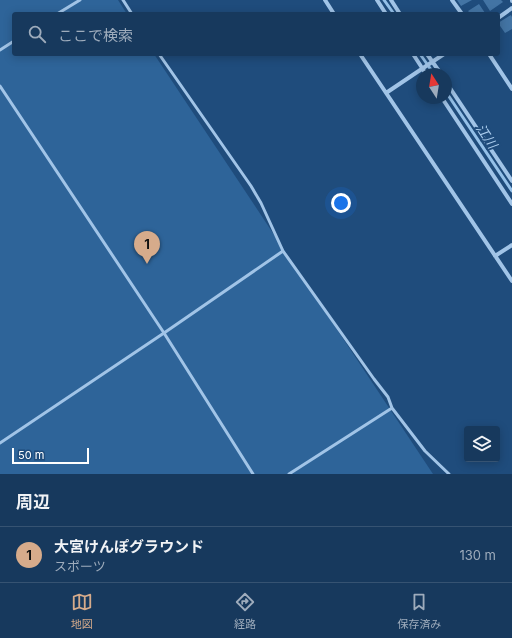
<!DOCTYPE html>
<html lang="ja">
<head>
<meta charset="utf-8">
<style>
	body { margin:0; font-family:Inter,"Noto Sans JP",sans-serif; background:#244466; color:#f1f3f6 }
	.controls { position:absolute; right:12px; bottom:12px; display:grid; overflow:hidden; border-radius:4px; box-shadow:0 2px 10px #0003 }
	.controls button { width:36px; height:36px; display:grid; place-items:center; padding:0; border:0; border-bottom:1px solid #365372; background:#17395d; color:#f1f3f6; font:20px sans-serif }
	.compass { position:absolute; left:416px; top:68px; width:36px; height:36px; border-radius:50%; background:#17395d; box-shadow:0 2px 10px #0003; rotate:348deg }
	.scale { position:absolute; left:12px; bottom:10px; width:77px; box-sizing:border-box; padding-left:4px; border:2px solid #fff; border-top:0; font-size:11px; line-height:14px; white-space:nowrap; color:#fff; -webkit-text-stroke:3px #1f4c7c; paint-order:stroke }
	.you { position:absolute; left:341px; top:203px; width:14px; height:14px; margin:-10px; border:3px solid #fff; border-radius:50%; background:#1a73e8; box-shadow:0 0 0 6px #1a73e833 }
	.badge { display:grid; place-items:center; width:26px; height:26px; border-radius:50%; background:#d6ab8b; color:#111; font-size:13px; font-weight:700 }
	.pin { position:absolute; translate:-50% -33px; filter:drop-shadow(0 1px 2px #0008) }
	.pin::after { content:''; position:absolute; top:21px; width:14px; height:12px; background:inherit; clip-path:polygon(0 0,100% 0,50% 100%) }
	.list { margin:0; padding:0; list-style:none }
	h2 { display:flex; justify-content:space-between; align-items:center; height:52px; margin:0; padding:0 16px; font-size:17px }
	h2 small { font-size:13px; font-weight:400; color:#9eacbc }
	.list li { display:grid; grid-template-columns:26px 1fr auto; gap:12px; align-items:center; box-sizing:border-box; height:56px; padding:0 16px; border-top:1px solid #365372 }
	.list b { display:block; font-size:15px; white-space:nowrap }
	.list p { margin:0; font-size:13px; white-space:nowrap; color:#9eacbc }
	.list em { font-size:13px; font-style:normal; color:#9eacbc }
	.icon { flex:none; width:22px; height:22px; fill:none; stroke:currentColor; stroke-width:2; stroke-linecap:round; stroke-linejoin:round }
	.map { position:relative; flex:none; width:512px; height:474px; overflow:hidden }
	.search { position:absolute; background:#17395d; box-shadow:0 2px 10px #0003; left:12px; right:12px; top:12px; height:44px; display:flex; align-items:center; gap:10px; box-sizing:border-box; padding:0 14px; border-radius:4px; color:#9eacbc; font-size:15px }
	.sheet { height:108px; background:#17395d }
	nav { display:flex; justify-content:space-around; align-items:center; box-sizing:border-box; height:56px; border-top:1px solid #365372; background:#17395d; font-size:11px; color:#9eacbc }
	nav a { display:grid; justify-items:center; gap:2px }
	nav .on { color:#d6ab8b }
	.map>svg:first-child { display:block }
</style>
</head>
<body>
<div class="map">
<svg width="512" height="474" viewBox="0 0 512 474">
	<rect width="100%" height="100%" fill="#1f4c7c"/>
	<path fill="#2e6499" d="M0,0H118L127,14H14V54H154L433,474H0Z"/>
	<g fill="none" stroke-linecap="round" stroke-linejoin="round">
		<path stroke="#94c0e8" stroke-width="3" d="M384,0L394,14
			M420,54L434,74
			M446,92L512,191"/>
	</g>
	<path fill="#4374a4" d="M457,0H472L461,6Z
		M483,0H501L503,2L490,11Z
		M479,4L485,13L471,14L468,11Z
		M511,15L512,17V29L505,33L498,23Z"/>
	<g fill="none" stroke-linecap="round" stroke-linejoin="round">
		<path stroke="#a1c4e7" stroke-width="3" d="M123,0L132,14
			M57,14L80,0
			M0,50L14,41
			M159,54L251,186L261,203L283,251L374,379L388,397L392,408L425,451L449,474
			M0,86L164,333L253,474
			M0,443L164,333L283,251
			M289,474L392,408"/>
		<path stroke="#a1c4e7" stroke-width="4" d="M325,0L334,14
			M377,0L386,14
			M391,0L400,14
			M452,0L462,14
			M512,0V1
			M498,18L512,8
			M360,54L512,281
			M413,54L426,74
			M427,54L441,74
			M489,54L512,89
			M446,82L512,181
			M386,93L444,54
			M442,98L512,204
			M495,256L512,245"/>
	</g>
	<g text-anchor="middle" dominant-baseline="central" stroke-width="4" stroke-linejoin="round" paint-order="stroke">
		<g font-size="13" font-style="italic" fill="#acceef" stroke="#1f4c7c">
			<text transform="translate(487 136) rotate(56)">江川</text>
		</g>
	</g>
</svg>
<div class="controls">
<button><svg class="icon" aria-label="layers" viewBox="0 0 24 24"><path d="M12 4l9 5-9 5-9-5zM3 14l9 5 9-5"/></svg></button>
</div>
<svg class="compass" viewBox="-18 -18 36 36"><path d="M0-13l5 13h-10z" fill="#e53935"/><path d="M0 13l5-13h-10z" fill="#9eacbc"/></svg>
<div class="scale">50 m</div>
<div class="you"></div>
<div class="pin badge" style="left:147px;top:264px">1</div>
<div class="search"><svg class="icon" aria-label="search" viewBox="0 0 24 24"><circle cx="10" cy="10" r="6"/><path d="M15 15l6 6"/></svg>ここで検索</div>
</div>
<section class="sheet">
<h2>周辺<small></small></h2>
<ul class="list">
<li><span class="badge">1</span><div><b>大宮けんぽグラウンド</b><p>スポーツ</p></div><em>130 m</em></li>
</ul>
</section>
<nav>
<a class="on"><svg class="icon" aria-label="map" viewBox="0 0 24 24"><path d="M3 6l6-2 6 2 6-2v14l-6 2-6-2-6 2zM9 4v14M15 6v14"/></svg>地図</a>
<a><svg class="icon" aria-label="directions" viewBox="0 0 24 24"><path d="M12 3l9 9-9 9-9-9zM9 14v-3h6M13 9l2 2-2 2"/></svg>経路</a>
<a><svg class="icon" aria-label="saved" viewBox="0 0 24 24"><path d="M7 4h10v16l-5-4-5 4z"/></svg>保存済み</a>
</nav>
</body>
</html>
